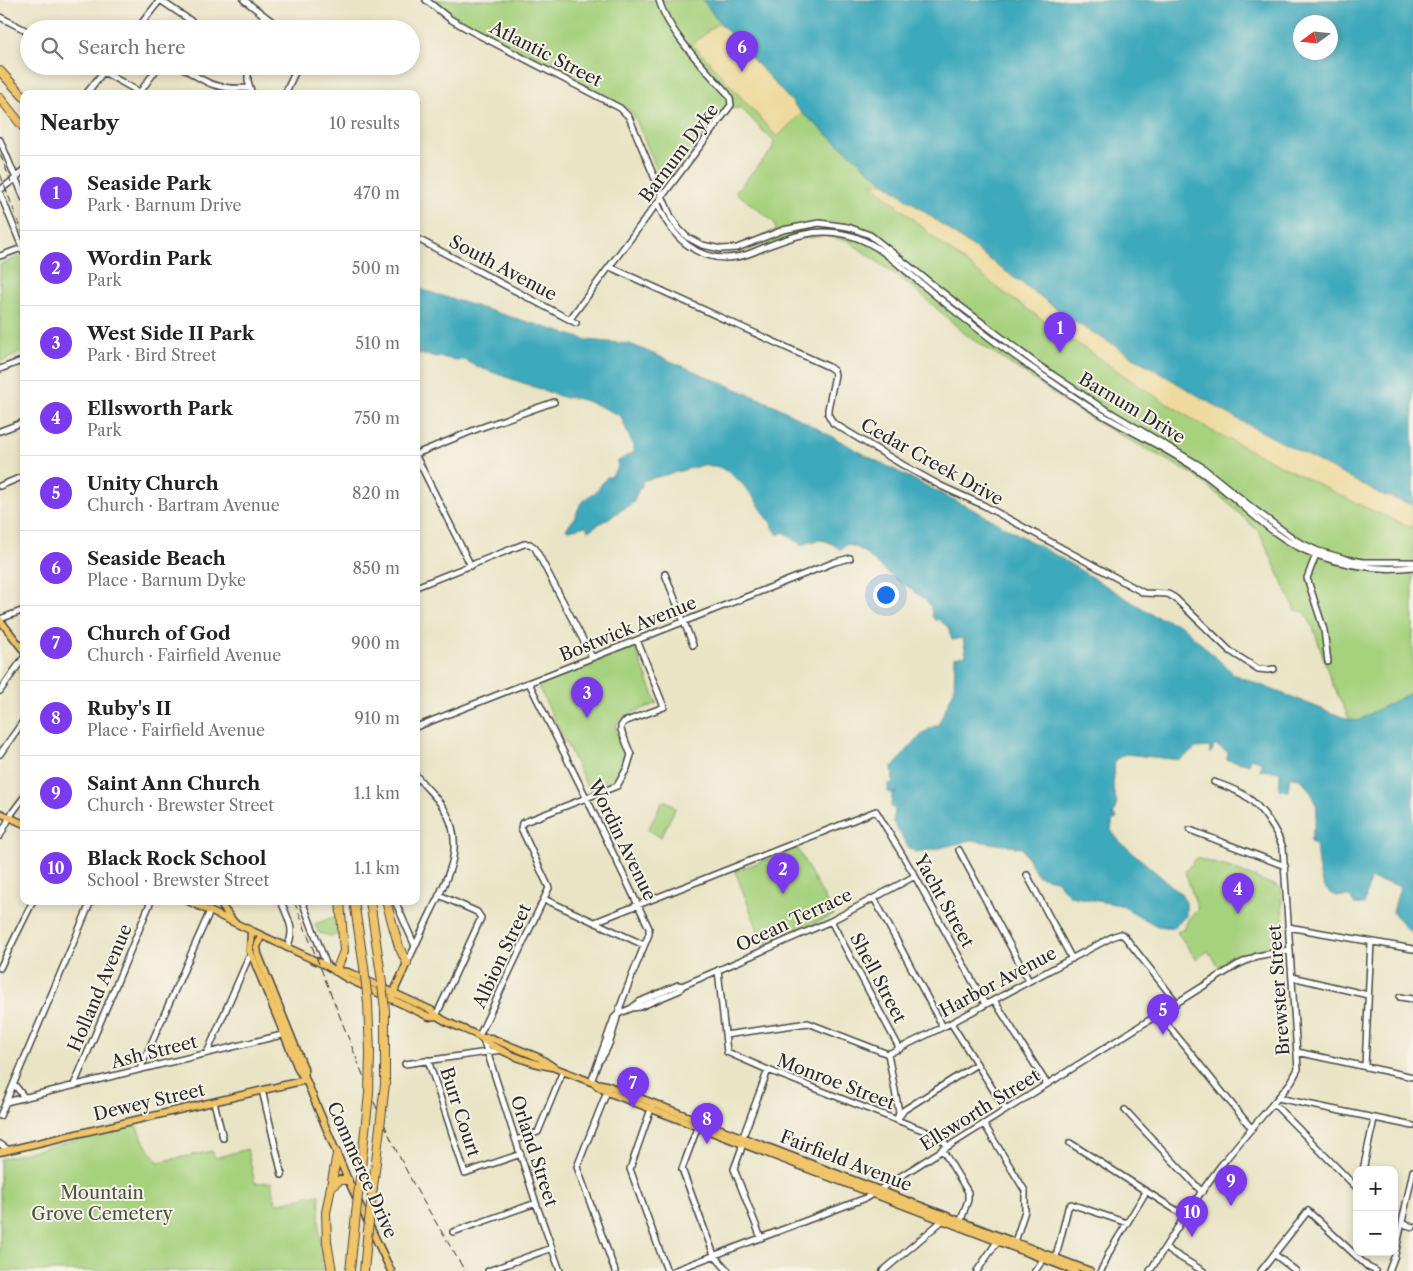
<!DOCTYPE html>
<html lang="en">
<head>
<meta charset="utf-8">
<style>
	body { margin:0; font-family:"Libre Caslon Text",serif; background:#f6f6f6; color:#222 }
	.controls { position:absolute; right:15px; bottom:15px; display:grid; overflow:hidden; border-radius:10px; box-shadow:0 2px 8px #0003 }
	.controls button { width:45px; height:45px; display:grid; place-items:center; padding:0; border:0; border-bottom:1px solid #e0e0e0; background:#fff; color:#222; font:25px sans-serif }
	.compass { position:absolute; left:1293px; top:15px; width:45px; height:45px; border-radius:50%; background:#fff; box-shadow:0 2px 8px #0003; rotate:255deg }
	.you { position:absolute; left:885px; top:594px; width:18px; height:18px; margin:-12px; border:4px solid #fff; border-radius:50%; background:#1a73e8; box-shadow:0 0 0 8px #1a73e833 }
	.badge { display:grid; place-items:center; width:32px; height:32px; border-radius:50%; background:#7c3aed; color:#fff; font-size:16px; font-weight:700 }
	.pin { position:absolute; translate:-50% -41px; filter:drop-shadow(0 1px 2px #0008) }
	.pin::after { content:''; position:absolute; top:26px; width:18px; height:15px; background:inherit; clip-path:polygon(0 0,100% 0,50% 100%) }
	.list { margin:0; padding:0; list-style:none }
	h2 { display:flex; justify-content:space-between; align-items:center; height:65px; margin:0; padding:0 20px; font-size:21px }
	h2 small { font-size:16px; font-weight:400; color:#767676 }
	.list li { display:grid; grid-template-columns:32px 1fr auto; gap:15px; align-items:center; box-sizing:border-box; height:75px; padding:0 20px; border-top:1px solid #e0e0e0 }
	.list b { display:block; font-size:19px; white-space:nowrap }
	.list p { margin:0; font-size:16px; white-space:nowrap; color:#767676 }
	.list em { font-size:16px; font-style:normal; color:#767676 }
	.icon { flex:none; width:28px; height:28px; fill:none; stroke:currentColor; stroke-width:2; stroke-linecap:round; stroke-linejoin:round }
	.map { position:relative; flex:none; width:1413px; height:1271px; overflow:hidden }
	.search { position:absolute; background:#fff; box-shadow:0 2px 8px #0003; left:20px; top:20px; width:400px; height:55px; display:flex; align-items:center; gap:12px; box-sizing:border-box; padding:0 18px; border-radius:28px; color:#767676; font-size:19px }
	.panel { position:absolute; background:#fff; box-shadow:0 2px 8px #0003; left:20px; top:90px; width:400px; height:815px; border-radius:10px }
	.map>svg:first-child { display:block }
</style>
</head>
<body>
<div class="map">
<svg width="1413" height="1271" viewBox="0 0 1413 1271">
	<rect width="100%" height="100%" fill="#f7f3e8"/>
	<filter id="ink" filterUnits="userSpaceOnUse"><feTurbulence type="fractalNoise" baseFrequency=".02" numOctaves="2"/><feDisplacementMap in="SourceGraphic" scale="10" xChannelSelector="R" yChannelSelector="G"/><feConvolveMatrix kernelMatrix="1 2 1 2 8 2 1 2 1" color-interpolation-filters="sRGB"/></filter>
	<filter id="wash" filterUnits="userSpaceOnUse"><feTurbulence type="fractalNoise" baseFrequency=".0096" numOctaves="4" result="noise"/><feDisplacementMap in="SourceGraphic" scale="20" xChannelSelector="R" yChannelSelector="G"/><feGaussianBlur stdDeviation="1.12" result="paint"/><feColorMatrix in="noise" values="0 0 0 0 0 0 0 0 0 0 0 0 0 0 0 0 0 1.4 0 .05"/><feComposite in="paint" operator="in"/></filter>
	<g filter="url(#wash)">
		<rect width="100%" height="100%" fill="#eae4c6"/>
		<path fill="#a6d17d" stroke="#687e54" d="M431,0H703L718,21L802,113L885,183L1378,493L1413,505V692L1367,715L1359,721L1350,720L1332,683L1313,627L1305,612L1295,610L1260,533L1227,502L1193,474L1098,423L1066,403L1046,388L964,333L914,288L847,240L823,236L793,240L771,250L762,236L776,230L774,222L735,192L772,150L774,142L741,108L724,109L673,177L666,179L659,175L635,117L630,110L464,21Z
			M21,256L24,264V352L0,362V264Z
			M632,647L635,648L657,703C646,709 615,715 616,729C617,738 622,748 626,755L625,759L612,781L589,790L538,686Z
			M666,801L673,805L675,809L661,837L648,830L662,802Z
			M797,848L834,915L764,946L735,871Z
			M1196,858L1228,867L1281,888L1284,933L1279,943L1247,954L1220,968L1208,951L1196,959L1177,932L1184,929L1189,918L1198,909L1185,872Z
			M338,915L339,934L332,936L319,933L315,924Z
			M136,1125L145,1144L158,1162L212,1151L215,1158L247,1149L255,1183L271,1182L276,1203C292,1203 304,1194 320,1195L319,1226L323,1271H0V1159Z"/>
		<path fill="#eeda9e" stroke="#8c8264" d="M719,22L802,113L777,137L693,44Z
			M871,183H885L1075,322L1378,493L1413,505V528L1360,505L1212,431L1142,388L1007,295L943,245Z"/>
		<path fill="#3ca9bc" stroke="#346a74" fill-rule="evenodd" d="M703,0H1413V505L1378,493L1232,416L1075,322L885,183L802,113L718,21ZM1300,22H1330V52H1300Z
			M416,288L587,340L630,344L774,405L873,459L980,513L1057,556L1155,616L1181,625L1235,675L1350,720L1359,721L1367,715L1413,692V934L1404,926L1393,912L1400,886L1370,879L1364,905L1354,904L1350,897C1345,896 1339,897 1334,895C1317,888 1318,859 1316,844L1310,842C1318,810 1323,807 1301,779L1290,776L1288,791L1279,790L1280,772L1260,770L1261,761L1250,758L1248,764L1227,760L1228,752L1215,745L1210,754V747L1196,748L1180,760L1125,754L1115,760L1113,789L1117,802L1114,814L1111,815L1117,817L1116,820L1113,819L1111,830L1119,841L1180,893L1186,902V916L1174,928L1157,926L1120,905L1070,896L1056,880L1038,876L1022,848L972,840L932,850L915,852L908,847L893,822L895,811L893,807H891L892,794L897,793H888V784H893L892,766L895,765C904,754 924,728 938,725L954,690L955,657L966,655L963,638L952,640L948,627L938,619L936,621C931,617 932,613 931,607L926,600L888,573L860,549L847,544L841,550C824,537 820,539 801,545L784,532L778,535C765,515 736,462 708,466L707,464L642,481V487L638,491L633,503L588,531L586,526L569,530L566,529L574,519L581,503L589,496L595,493L607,477H611L618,467L617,462L635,451L621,416C607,410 579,395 565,398L475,366L465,360H458L417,354Z"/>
	</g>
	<g filter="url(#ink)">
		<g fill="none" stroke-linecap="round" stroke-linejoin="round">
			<g stroke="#484742" stroke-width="8">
				<path id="minor" d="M160,0L203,29
					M244,0L282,29
					M426,0L450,19L473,32L620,108L629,117L671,217L679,229L687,237L702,245L721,249L737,248L783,230L819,223L848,227L870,235L952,300L1038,365L1098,405L1202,467L1255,510L1297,541L1318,551L1346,559L1363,562H1413
					M0,17L29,32
					M137,29L160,0
					M256,29L264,15
					M93,66L143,94
					M180,66C207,84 217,90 250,88
					M248,66V81L252,94
					M140,92L159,66
					M86,94L108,66
					M285,94L298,66
					M0,140L24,198
					M0,190L16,178L24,169
					M0,193L24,252
					M658,204C671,237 698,263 736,257C746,256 756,251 765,247C791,237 815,228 843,234C871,239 890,257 911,275C966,322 1025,365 1086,405C1123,429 1165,446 1201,472C1240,499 1271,539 1316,555C1347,566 1381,571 1413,567
					M416,238L576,323
					M0,256L22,248
					M610,267L829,367L834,371L835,375L828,409V414L833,423L903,465L941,486L983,505L1144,593L1168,594L1175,598L1230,651L1258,669L1268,670L1274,669
					M570,319L731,105L730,98L727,93C705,69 668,32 659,0
					M0,369L24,360
					M0,431L24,422
					M416,454L477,429L554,402
					M416,456L471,566
					M0,486L24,476
					M1317,552L1307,578L1324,630L1328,662
					M665,574L693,645
					M416,587L524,544H530L535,548L592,657
					M0,619L24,610
					M529,683L586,797L649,928V934C639,959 628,984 619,1010C614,1027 611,1046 600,1060
					M0,691L24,657
					M416,727L835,562L850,558
					M0,754L24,720
					M1190,830L1285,866
					M0,836L12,813L24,797
					M959,850L1029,981
					M1027,875L1072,959
					M874,898L943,1027
					M544,899L644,945
					M281,901C288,920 296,928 287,948
					M302,901L327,966
					M395,901L415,946
					M831,921L900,1049
					M595,922L876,811L915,876L985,1004
					M1288,927L1413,949
					M407,963C416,945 424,926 433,908C448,877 464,848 447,814C440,799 426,789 416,775
					M0,968L33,901
					M718,970L727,1052L768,1070L938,1136L948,1146
					M1292,977L1368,995
					M1400,997L1413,999
					M994,1000L1047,1084
					M632,1008L640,1007L680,990L682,986L831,921L915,876
					M1159,1014L1252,1129
					M436,1016L481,918L477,912L439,895
					M951,1023L1006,1110
					M725,1035L808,1023L888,1054L899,1112L897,1120
					M479,1036L549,888L521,828L522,823L617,786L627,768L631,755L621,730V726L624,722L664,707L637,640
					M483,1039L536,1203L560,1271
					M1297,1052L1413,1077
					M207,1053L248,959L251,956
					M888,1054L951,1023L1114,936L1121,934L1125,937L1177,1003
					M428,1060L465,1173L521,1154
					M405,1064L501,1050
					M1365,1066L1371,942
					M140,1069L210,911
					M591,1082L614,1018L618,1014L632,1008L639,1002L678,985L682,986
					M14,1084L24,1097
					M74,1085L151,901
					M608,1089L577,1167L615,1271
					M262,1090L282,1175
					M1278,1098L1413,1126
					M6,1102L286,1034
					M214,1102L223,1138
					M1273,1103L1357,1188
					M652,1106L630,1169L667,1271
					M1125,1110L1202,1192
					M0,1116L91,901
					M899,1117L904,1110L977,1064
					M699,1123L682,1169L714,1255L728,1271
					M984,1124L1025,1191V1211L1014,1245
					M516,1140L538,1132L563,1071
					M1070,1143L1185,1216
					M0,1144L9,1150
					M942,1149L968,1192V1200L960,1223
					M1363,1170L1374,1119
					M1403,1224L1413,1227
					M453,1232L536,1203
					M761,1238L734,1169L741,1150L744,1134L768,1070
					M1165,1248L1203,1271
					M1274,1254L1296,1271
					M1055,1261L1068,1208L1071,1204L1127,1223
					M488,1271L552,1248
					M673,1271L866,1198L1237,965L1257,956L1290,950
					M883,1271L942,1221L943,1218
					M977,1271L999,1239
					M1035,1271L1045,1257
					M1101,1271L1110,1251L1146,1192
					M1150,1271C1174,1233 1198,1194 1226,1159C1247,1133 1270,1108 1291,1082L1298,1069L1283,848C1276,829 1263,809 1247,797C1238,790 1225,786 1214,782
					M1261,1271L1308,1211L1368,1267L1376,1271
					M1389,1271L1395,1255L1413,1171"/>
			</g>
			<g stroke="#484742" stroke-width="9">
				<path id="major" d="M0,620L24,651
					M0,813L24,824
					M188,901L327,966L346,978L419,1012L429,1017L436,1016
					M218,901L233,921
					M251,931L250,951L299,1071L306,1080L348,1180L391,1271
					M261,936L257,947L258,954L304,1068L305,1079
					M338,971L348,972L431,1010C441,1022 460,1027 475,1034C481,1037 485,1041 491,1045C510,1055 531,1064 552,1067
					M393,996L396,987L407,963
					M483,1038H491L540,1058L555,1068L591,1082L606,1085L1090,1271
					M596,1085L607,1092L1075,1271
					M0,1152L306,1080"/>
			</g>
			<g stroke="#484742" stroke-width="10">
				<path id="highway" d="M0,71L24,97
					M0,98L24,128
					M354,901L364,967
					M370,901L381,975
					M386,901L399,947L407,963
					M336,971L344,951L340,901
					M368,1003L370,1052
					M385,1010V1084
					M331,1187L340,1180H348
					M332,1271L327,1242L326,1213L337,1154
					M350,1271L356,1214
					M364,1271L367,1239"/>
			</g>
			<use href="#minor" stroke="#fff" stroke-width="5"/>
			<use href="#major" stroke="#f0c469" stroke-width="6"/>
			<use href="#highway" stroke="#f0c469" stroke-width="8"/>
			<path stroke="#2b2b2b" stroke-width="1" stroke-dasharray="8 4" stroke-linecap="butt" d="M0,154L11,182
				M0,174L24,236
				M294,901L373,1100L398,1154L416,1189L465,1271"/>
			<g stroke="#484742" stroke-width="10" stroke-linecap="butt">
				<path id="highway-bridge" d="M364,967L368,1003
					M381,975L385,1010
					M356,1214L369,1094L370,1052
					M367,1239L385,1084"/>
			</g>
			<use href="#highway-bridge" stroke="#f0c469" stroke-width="8"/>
		</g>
	</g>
	<g text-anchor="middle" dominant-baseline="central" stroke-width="4" stroke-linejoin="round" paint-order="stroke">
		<g font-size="18" fill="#2b2b2b" stroke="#f7f3e8">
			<text transform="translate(546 54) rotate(27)">Atlantic Street</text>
			<text transform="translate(679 153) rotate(-53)">Barnum Dyke</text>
			<text transform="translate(503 268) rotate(28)">South Avenue</text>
			<text transform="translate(1132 408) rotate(31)">Barnum Drive</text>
			<text transform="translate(932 462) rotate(29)">Cedar Creek Drive</text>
			<text transform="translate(628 629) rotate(-22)">Bostwick Avenue</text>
			<text transform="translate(622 840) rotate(64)">Wordin Avenue</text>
			<text transform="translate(944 901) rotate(61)">Yacht Street</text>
			<text transform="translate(794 920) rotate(-25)">Ocean Terrace</text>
			<text transform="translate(502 956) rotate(-65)">Albion Street</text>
			<text transform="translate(878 978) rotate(62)">Shell Street</text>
			<text transform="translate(998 982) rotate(-28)">Harbor Avenue</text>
			<text transform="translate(100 988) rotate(-67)">Holland Avenue</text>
			<text transform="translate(1279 990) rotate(-94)">Brewster Street</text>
			<text transform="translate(154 1052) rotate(-14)">Ash Street</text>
			<text transform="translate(836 1082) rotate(21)">Monroe Street</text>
			<text transform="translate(149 1102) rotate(-13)">Dewey Street</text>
			<text transform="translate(980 1110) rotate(-32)">Ellsworth Street</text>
			<text transform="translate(460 1112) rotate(72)">Burr Court</text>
			<text transform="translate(534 1151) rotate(72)">Orland Street</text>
			<text transform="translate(846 1161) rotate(21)">Fairfield Avenue</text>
			<text transform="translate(362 1170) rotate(66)">Commerce Drive</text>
		</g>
		<g font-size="18" fill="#4a5440" stroke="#f7f3e8">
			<text x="102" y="1193">Mountain<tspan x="102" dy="21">Grove Cemetery</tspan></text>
		</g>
	</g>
</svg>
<div class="controls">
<button>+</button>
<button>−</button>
</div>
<svg class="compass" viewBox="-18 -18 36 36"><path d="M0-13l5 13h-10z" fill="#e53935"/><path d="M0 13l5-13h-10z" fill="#767676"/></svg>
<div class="you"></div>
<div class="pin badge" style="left:1060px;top:353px">1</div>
<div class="pin badge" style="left:783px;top:894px">2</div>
<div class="pin badge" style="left:587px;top:718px">3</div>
<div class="pin badge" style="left:1238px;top:914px">4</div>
<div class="pin badge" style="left:1163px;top:1035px">5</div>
<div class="pin badge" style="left:742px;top:72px">6</div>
<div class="pin badge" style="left:633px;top:1108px">7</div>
<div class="pin badge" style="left:707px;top:1144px">8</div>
<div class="pin badge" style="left:1231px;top:1206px">9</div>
<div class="pin badge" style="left:1192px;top:1237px">10</div>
<div class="search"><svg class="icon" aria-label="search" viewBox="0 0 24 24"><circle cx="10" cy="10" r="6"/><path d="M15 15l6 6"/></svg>Search here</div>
<section class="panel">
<h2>Nearby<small>10 results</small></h2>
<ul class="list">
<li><span class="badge">1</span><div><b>Seaside Park</b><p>Park · Barnum Drive</p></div><em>470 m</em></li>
<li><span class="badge">2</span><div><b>Wordin Park</b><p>Park</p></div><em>500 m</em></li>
<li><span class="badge">3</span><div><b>West Side II Park</b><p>Park · Bird Street</p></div><em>510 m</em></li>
<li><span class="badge">4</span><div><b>Ellsworth Park</b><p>Park</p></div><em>750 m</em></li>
<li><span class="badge">5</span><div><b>Unity Church</b><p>Church · Bartram Avenue</p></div><em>820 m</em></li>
<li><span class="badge">6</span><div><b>Seaside Beach</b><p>Place · Barnum Dyke</p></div><em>850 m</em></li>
<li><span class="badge">7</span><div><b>Church of God</b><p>Church · Fairfield Avenue</p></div><em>900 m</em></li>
<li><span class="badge">8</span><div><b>Ruby's II</b><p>Place · Fairfield Avenue</p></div><em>910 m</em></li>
<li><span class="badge">9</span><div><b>Saint Ann Church</b><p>Church · Brewster Street</p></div><em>1.1 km</em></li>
<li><span class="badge">10</span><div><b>Black Rock School</b><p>School · Brewster Street</p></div><em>1.1 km</em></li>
</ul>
</section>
</div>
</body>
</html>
